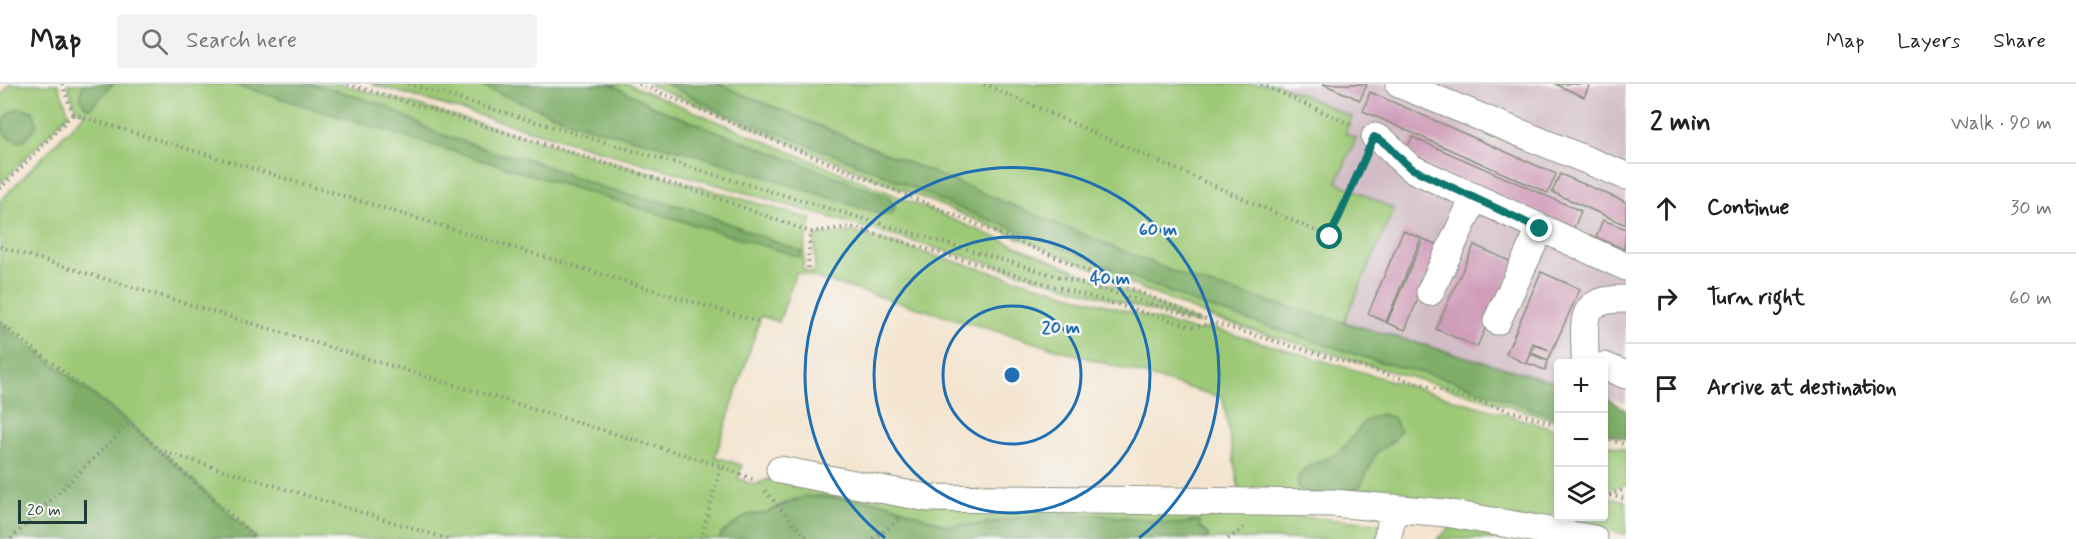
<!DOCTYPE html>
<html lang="en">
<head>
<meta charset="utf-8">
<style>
	body { margin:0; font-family:Mynerve,sans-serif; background:#f2f2f2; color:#202124 }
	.controls { position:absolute; right:18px; bottom:18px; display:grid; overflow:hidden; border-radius:6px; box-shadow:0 3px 9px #0003 }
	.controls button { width:54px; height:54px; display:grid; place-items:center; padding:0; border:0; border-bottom:2px solid #e0e0e0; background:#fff; color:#202124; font:30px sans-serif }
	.scale { position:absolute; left:18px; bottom:15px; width:69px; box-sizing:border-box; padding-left:6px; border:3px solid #1f3d34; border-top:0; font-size:16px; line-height:21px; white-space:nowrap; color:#1f3d34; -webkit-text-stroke:4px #f6f6f2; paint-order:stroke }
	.stop { position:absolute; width:18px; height:18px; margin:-14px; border:4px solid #0f766e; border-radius:50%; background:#fff }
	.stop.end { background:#0f766e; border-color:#fff; box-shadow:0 2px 6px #0008 }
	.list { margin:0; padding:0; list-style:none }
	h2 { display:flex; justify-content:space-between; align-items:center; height:78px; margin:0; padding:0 24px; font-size:26px }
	h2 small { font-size:20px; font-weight:400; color:#757577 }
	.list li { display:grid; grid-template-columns:39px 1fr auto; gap:18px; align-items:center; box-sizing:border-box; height:90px; padding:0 24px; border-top:2px solid #e0e0e0 }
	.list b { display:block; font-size:22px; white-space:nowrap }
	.list em { font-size:20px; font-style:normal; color:#757577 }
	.icon { flex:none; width:33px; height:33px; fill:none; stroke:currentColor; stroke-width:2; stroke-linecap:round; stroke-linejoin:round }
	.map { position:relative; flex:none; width:1626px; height:455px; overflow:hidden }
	header { display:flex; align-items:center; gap:36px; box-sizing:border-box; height:84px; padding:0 30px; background:#fff; border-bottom:2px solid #e0e0e0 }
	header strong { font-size:28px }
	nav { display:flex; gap:33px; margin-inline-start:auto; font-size:21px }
	.search { width:420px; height:54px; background:#f2f2f2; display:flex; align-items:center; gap:15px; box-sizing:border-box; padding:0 21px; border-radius:6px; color:#757577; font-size:22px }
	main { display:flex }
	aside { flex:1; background:#fff }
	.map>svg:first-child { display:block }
</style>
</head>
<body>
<header>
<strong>Map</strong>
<div class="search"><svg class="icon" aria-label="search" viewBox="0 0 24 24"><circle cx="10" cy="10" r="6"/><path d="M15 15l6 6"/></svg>Search here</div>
<nav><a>Map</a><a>Layers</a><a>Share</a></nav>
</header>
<main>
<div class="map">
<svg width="1626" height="455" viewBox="0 0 1626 455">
	<rect width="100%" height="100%" fill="#f6f6f2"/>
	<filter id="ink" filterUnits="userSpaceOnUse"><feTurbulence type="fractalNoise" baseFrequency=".0167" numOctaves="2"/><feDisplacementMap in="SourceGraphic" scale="12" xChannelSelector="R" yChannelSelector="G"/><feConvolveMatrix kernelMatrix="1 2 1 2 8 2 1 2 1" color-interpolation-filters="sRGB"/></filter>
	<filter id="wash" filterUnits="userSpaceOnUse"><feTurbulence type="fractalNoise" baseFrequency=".008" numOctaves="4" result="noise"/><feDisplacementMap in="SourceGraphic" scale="24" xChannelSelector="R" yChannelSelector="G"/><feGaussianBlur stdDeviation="1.35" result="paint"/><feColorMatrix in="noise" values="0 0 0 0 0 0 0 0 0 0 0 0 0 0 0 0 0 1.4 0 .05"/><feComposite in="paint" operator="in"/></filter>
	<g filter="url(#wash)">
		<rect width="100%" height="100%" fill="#f4e4cf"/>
		<path fill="#d2bdc6" d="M1278,0H1626V319L1604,312V280H1558V299L1344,238L1394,125L1337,98L1356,55L1345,49L1352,33Z"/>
		<path fill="#9dc976" stroke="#5e8355" stroke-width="1.5" d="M9,0H58L69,29L0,100V14Z
			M67,0H342L812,135L805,158L803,185L810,189L815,187V152L853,148L1196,247L1212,244L1558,346V423L1551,437L1240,412L1223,314L796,188L779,238L761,232L715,373L742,381L738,394L754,401L779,391L1377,439L1381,443L1378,455H1205L1209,452L1200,443L1199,437L1178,440L1126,433L1043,430L975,441H945L884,418L821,412L791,416L766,429L747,431L721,450L720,455H257L130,339L0,239V117L85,29L77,26Z
			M371,0H628L1201,239H1193Z
			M648,0H1278L1352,33L1345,49L1356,54L1337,98L1394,125L1344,238L1558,299V337L1215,235Z
			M1604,359L1626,366V401L1604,406Z
			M1604,413L1626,417V450L1563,436L1564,433L1604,432Z
			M1454,440L1520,455H1437Z"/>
		<path fill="#7ead67" stroke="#4e754e" stroke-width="1.5" d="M83,0H113L89,25C79,18 80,11 83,0Z
			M233,0H308L333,5L386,22L434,48L501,70L528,75L609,106L689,124L802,168L800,173Z
			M476,0H611L659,25L888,113L895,122L893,129L880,130L691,69L576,40Z
			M666,0H718L1196,197L1558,299V334L1450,296L1376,277L1198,220L1022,148L953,122L871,85L722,28Z
			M18,24L33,27L37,41L24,56L19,58L6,52L1,41L11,27Z
			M0,239L130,339L257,455H0Z
			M1604,312L1626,327V355L1604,349Z
			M1383,330L1394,334L1400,347L1394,356L1377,368L1360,403C1343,410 1315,413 1298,404C1298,398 1297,392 1302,387C1312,377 1328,377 1339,368C1355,355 1359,333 1383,330Z
			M806,412L884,418L945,441H975L1043,430H1092L1178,440L1200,437V443L1209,452L1205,455H720L721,450L747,431L766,429Z"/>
		<g id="blocks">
			<path fill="#d09db9" d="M1323,0H1367L1360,16Z
				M1555,0H1590L1584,13Z
				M1370,8L1556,90L1548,109L1363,27Z
				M1412,53L1581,127L1574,144L1405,70Z
				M1560,90L1626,118V141L1552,108Z
				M1603,136L1626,145L1624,165L1596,153Z
				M1403,147L1421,154L1386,238L1368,230Z
				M1423,155L1440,162L1405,246L1387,239Z
				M1474,161L1514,179L1477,263L1436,245Z
				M1541,188L1580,205L1548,276L1532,269L1535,261L1549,266L1533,259L1526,280L1506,270Z
				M1531,270L1548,277L1545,286L1527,279Z"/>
		</g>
	</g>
	<g filter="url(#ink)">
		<use href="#blocks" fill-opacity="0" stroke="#8a9082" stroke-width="1.5"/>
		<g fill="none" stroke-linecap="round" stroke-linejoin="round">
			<g stroke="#8a9082" stroke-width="29">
				<path id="minor" d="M1399,0L1626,92
					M1375,53C1392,60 1397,76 1413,85L1626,183
					M1430,208L1474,114
					M1497,237L1540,145
					M1585,280C1586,238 1574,215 1626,215
					M1604,282L1626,291
					M780,386L928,414L1333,419L1446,429L1594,455
					M1387,455L1395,424"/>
			</g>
			<path stroke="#8a9082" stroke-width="4" stroke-dasharray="1.5 4.5" stroke-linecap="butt" d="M62,0L73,30
				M348,0L715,113L810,148L851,143L1194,243L1213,239
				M408,0L1192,232
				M639,0L1214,239L1558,341
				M984,0L1330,153L1364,74
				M1261,0L1354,42
				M73,30L759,238
				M0,105L73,30
				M0,163L721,382L756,397
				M808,184L810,148
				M0,239L130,339L257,455
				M1604,354L1626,361
				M165,368L448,455
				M765,407L808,455
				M1604,410L1626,415
				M1609,411L1626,405
				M11,455L130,339
				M701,455L721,382
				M873,455L901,434
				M1228,455L1244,443"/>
			<use href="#minor" stroke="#fff" stroke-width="27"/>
		</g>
	</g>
	<g fill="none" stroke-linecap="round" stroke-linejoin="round" filter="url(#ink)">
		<path stroke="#0f766e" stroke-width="8" d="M1330,153L1374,53C1392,60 1397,76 1413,85L1540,145"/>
	</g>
	<g fill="none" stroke="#1f6fb2" stroke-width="3">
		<circle cx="1012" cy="291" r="69"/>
		<circle cx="1012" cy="291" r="138"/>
		<path d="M885 454A207 207 0 1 1 1139 454"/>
	</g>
	<circle cx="1012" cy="291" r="9" fill="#1f6fb2" stroke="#f6f6f2" stroke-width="3"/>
	<g font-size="18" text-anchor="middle" font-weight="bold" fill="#1f6fb2" stroke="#f6f6f2" stroke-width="5" stroke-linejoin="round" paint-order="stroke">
		<text x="1158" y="151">60 m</text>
		<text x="1110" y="200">40 m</text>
		<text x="1061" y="249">20 m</text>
	</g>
</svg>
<div class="controls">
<button>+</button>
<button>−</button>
<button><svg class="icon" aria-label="layers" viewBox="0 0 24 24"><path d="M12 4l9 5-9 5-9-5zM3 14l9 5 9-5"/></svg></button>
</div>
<div class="scale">20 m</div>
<div class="stop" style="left:1330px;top:153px"></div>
<div class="stop end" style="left:1540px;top:145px"></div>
</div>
<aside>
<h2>2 min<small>Walk · 90 m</small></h2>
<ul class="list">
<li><svg class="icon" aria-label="ahead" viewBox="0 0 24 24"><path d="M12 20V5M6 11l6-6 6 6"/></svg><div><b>Continue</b></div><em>30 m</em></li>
<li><svg class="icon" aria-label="right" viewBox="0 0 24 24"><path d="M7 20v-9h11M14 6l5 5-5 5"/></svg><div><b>Turn right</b></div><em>60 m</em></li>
<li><svg class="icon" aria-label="arrive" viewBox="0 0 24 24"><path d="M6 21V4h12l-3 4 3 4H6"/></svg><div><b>Arrive at destination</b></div></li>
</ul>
</aside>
</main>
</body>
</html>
